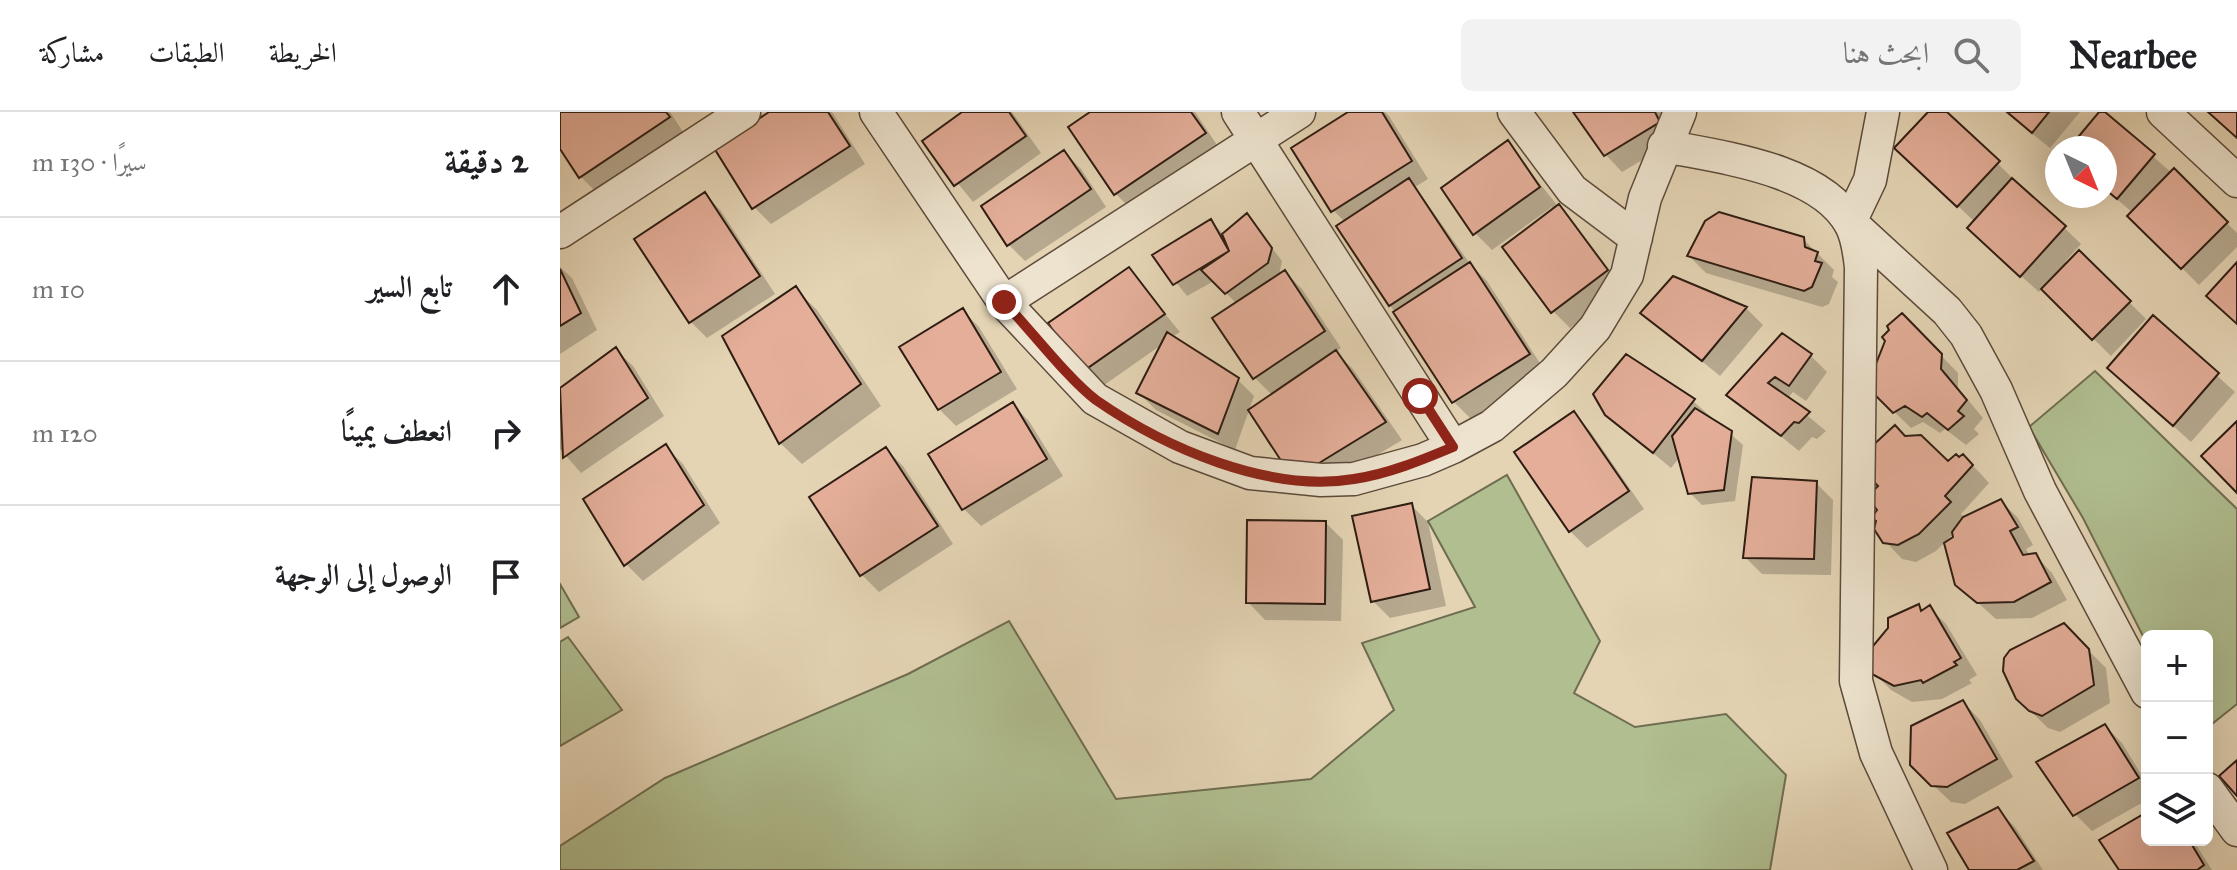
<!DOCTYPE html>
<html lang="ar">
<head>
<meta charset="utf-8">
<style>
	body { margin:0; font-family:"IM FELL Great Primer",Amiri,serif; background:#f2f2f2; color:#202124; direction:rtl }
	.controls { position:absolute; right:24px; bottom:24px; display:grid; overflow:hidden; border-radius:12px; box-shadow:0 8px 32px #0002 }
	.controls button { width:72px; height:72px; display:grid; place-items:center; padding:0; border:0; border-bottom:2px solid #e0e0e0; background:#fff; color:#202124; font:40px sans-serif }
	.compass { position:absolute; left:1485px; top:24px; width:72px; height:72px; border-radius:50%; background:#fff; box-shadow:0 8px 32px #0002; rotate:137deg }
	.stop { position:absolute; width:24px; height:24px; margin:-18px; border:6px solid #8f2418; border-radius:50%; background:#fff }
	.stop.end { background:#8f2418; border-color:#fff; box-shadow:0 2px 8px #0008 }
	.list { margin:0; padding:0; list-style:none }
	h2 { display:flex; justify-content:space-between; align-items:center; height:104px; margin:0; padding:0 32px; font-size:34px }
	h2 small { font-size:26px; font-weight:400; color:#757577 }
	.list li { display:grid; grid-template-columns:52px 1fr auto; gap:24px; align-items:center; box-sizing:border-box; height:144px; padding:0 32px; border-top:2px solid #e0e0e0 }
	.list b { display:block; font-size:30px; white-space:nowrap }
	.list em { font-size:26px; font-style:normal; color:#757577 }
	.icon { flex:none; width:44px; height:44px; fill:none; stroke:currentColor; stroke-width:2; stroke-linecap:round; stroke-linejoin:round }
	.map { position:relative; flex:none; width:1677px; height:758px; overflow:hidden; direction:ltr }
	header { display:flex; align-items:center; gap:48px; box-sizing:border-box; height:112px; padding:0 40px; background:#fff; border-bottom:2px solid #e0e0e0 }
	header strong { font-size:38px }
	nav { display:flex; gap:44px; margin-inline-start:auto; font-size:28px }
	.search { width:560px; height:72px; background:#f2f2f2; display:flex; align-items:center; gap:20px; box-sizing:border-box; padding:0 28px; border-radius:12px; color:#757577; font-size:30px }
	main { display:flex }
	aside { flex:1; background:#fff }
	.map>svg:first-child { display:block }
</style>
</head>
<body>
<header>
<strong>Nearbee</strong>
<div class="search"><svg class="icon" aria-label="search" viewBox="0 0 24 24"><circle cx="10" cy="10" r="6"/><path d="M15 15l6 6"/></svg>ابحث هنا</div>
<nav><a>الخريطة</a><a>الطبقات</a><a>مشاركة</a></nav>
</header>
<main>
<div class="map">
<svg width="1677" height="758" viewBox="0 0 1677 758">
	<rect width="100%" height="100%" fill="#e4d4b4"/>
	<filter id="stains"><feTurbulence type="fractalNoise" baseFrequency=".0025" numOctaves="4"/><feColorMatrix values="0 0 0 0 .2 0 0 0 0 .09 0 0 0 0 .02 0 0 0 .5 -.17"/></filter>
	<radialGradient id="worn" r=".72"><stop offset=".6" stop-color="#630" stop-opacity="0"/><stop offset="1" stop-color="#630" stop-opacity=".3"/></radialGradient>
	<path fill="#b0be90" stroke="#6f6d51" stroke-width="2" d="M1535,259L1677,397V592L1647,616V524H1587V532L1523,406L1469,315Z
		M947,363L1040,529L1014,581L1075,615L1166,602L1226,663L1210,758H0V734L105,666L348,562L449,509L556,687L751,667L834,598L802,531L915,495L868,409Z
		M0,472L19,505L0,516Z
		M8,525L62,598L0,634V530Z"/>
	<path fill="#0003" d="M0,0H110L125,23L38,82L21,65L0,34Z
		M213,0H272L305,52L211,112L194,95Z
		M405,0H452L481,41L413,90L364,29Z
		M533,0H635L661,39L573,99L556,82L511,15Z
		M792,0H825L829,4L868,67L855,75L911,153L927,169L985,259L911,307L894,290L830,193L785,110L773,98Z
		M1015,0H1131L1116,28L1062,60L1045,42Z
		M1371,0H1384L1521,132L1505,150L1508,153L1520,141L1586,207L1551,244L1482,176L1479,180L1426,133L1415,110L1354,53Z
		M1445,0H1520L1490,36Z
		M1542,0L1612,61L1614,59L1677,121V135L1639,173L1570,104L1573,101L1545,77V36H1512Z
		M947,31L1063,175L1010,216L993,199L992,95L932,138L915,121Z
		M504,40L521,57L546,95L465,149L448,132Z
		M145,82L161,99L215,182L147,226L131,210Z
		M687,103L722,149L719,164L725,160L742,177L781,236L776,240L793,257L842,328L751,383L713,284L695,266L677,192L654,169L627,184L595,144L651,109L664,123Z
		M1243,127L1274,158L1272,165L1278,170L1269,192L1262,195L1146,161L1129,144Z
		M0,155L12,166L37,218L0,242Z
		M568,157L620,220L612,225L677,267L694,284L675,338L596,298L579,281L604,231L540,276L523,259Z
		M1113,167L1186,196L1203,213L1160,264L1083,201Z
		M236,177L257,198L321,294L242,352L220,331Z
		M402,198L419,215L457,277L396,314L379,297L342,236Z
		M1342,203L1398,261V276L1423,306L1414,317L1419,322L1406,333L1385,317L1380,321L1363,310L1351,316L1317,283L1312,267L1329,215Z
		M1593,206L1675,280L1631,330L1549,256Z
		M56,238L73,254L104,304L21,361L0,337V278Z
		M1250,243L1267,260L1246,289L1233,280L1227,287L1266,319L1257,327L1252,325L1239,339L1169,282Z
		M1133,289L1183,333L1175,389L1142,393L1130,381L1120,345L1111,356L1046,302Z
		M452,292L469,309L503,364L421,414L404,397L371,343Z
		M1013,302L1030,319L1084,397L1027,436L1010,419Z
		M1345,326L1388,352L1403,344L1420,361L1429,371L1401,402L1405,406L1441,389L1458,406L1473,433L1466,437L1470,444L1475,443L1492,461L1507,488L1472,506L1436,507L1397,472L1394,421L1376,439L1356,450L1342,447L1325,429L1320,374Z
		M106,335L123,352L160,411L83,469L66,452Z
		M326,337L343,354L393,432L319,480L302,463Z
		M1256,371L1273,388L1271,463L1202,462L1185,445Z
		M851,393L868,410L886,494L830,506L813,489Z
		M766,411L783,428L781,509L705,508L688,490Z
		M1358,494L1363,500L1369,495L1386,512L1417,563L1409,568L1412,571L1382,587L1352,590L1331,578L1314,561Z
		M1504,514L1546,556L1550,591L1500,620L1488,616L1457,586Z
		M1403,590L1420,608L1453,665L1405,692L1391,690L1352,653Z
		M1545,614L1562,631L1587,672V688L1532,719L1515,702Z
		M1438,698L1455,715L1483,758H1411Z
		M1587,703V728H1633L1652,758H1561Z"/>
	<path fill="#e4ae99" stroke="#2e1c12" stroke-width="2" d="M0,0H106L110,5L19,66L0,37Z
		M209,0H268L290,34L192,97L154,36Z
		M402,0H449L466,24L394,74L362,29Z
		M530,0H631L646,21L554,83L508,15Z
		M788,0H822L852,49L771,100L731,36Z
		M1013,0H1095L1100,10L1044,44Z
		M1368,0H1387L1440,49L1397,95L1334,36Z
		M1447,0H1489L1472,21Z
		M1539,0H1545L1595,42L1557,87L1545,77V36H1509Z
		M1648,0H1677V26Z
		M948,28L980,75L913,123L881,76Z
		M504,38L531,77L447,134L421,94Z
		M1614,56L1668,110L1621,157L1567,104Z
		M849,66L902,146L829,194L776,114Z
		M1452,66L1506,114L1460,165L1407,116Z
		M145,80L200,164L129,211L74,127Z
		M999,92L1048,158L991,201L942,135Z
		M1159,100L1244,125L1245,135L1258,140L1255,149L1262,151L1252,175L1244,179L1127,144L1145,109Z
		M687,101L712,136L708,151L665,182L641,158L669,139L662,122Z
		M651,107L669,139L613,173L592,143Z
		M1519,138L1571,189L1532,228L1481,177Z
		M910,150L970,242L892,291L833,200Z
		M1677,150V212L1646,184Z
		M569,155L605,202L522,260L488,211Z
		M0,157L21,201L0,214Z
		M725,158L765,219L693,267L652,206Z
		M1113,164L1187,195L1142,249L1080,201Z
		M236,174L301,272L219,332L162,224Z
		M403,196L441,260L378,298L339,235Z
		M1342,201L1382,242L1381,257L1407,288L1398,299L1404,304L1388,318L1367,301L1362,305L1345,294L1333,301L1316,284L1310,267L1325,229L1322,225L1329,218L1327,214Z
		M1593,203L1659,261L1613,314L1547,256Z
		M607,220L679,266L658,322L576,281Z
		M1222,221L1252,242L1229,274L1215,265L1208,271L1250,300L1239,311L1234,310L1221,324L1166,283Z
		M56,235L88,286L3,346L0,276Z
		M776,238L826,310L733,367L688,298Z
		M1066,242L1135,287L1093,341L1045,303L1033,282Z
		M453,290L487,347L402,398L368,342Z
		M1135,296L1172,319L1164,378L1128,382L1112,324Z
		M1014,299L1069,379L1009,420L954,340Z
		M1677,309V381L1641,344Z
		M1335,313L1345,324L1361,323L1388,349L1396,342L1399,345L1403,342L1413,353L1385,384L1391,390L1359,422L1338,433L1323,431L1314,417L1316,409L1311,406L1317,398L1307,385L1318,374L1307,363L1311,335Z
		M106,332L144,393L64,454L23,387Z
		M326,335L378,414L300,464L249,385Z
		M1192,365L1257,369L1254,447L1183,446Z
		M1441,387L1458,415L1450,419L1463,443L1476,441L1491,470L1454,490L1417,491L1395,473L1384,431L1393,425L1392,420L1403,405Z
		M852,391L870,477L811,490L792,404Z
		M687,408L766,409L765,492L686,491Z
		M1359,492L1361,499L1370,493L1401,546L1394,550L1397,553L1363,571L1361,568L1334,574L1312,562L1309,546L1313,534L1328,516V506Z
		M1504,511L1529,537L1534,573L1482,604L1469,599L1456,587L1443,559L1444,546L1450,538Z
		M1403,588L1437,647L1387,675L1371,674L1350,653L1351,614Z
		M1545,612L1579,666L1513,704L1476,650Z
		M1677,648V684L1659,664Z
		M1438,695L1474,749L1457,758H1409L1387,721Z
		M1587,700V728H1629L1644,753L1637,758H1559L1539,728Z"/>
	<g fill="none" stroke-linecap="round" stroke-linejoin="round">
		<g stroke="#5c4a3a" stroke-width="35">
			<path id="minor" d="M316,0L444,190L535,287L620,335L690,361L761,368L794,367L863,348L893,335L932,314L994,261L1035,216L1067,163L1085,86L1120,0
				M678,0L893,335
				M954,0L1012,78L1076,126
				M1323,0L1310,68L1290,110L1387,199L1406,223L1436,278L1480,379L1587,580
				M1603,0L1677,69
				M1104,34C1160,45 1262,57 1291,113C1298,126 1299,140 1301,155L1296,569L1316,641L1371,758
				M0,120L184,0
				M444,190L739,0
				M1647,677L1677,718"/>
		</g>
		<use href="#minor" stroke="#ede3ce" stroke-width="32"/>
	</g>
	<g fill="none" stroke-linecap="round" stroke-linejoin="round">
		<path stroke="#8f2418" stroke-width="10" d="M444,190C469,216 509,268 536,288C605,336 709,381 794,367C828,362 862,348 893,335L860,284"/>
	</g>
	<rect width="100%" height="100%" filter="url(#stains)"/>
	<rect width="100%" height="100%" fill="url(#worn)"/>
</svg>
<div class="controls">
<button>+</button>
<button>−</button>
<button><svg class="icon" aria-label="layers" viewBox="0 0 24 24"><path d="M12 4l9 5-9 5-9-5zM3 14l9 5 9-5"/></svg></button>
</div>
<svg class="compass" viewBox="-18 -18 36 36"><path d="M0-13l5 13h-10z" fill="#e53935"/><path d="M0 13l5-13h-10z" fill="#757577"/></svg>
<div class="stop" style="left:860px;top:284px"></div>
<div class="stop end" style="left:444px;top:190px"></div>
</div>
<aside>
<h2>2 دقيقة<small>سيرًا · 130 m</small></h2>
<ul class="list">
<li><svg class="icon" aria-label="ahead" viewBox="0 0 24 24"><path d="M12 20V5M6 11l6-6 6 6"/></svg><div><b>تابع السير</b></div><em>10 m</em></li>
<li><svg class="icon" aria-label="right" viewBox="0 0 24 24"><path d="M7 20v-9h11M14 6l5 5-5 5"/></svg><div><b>انعطف يمينًا</b></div><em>120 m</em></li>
<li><svg class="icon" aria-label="arrive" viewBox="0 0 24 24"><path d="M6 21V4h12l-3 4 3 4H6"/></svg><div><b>الوصول إلى الوجهة</b></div></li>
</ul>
</aside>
</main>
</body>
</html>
